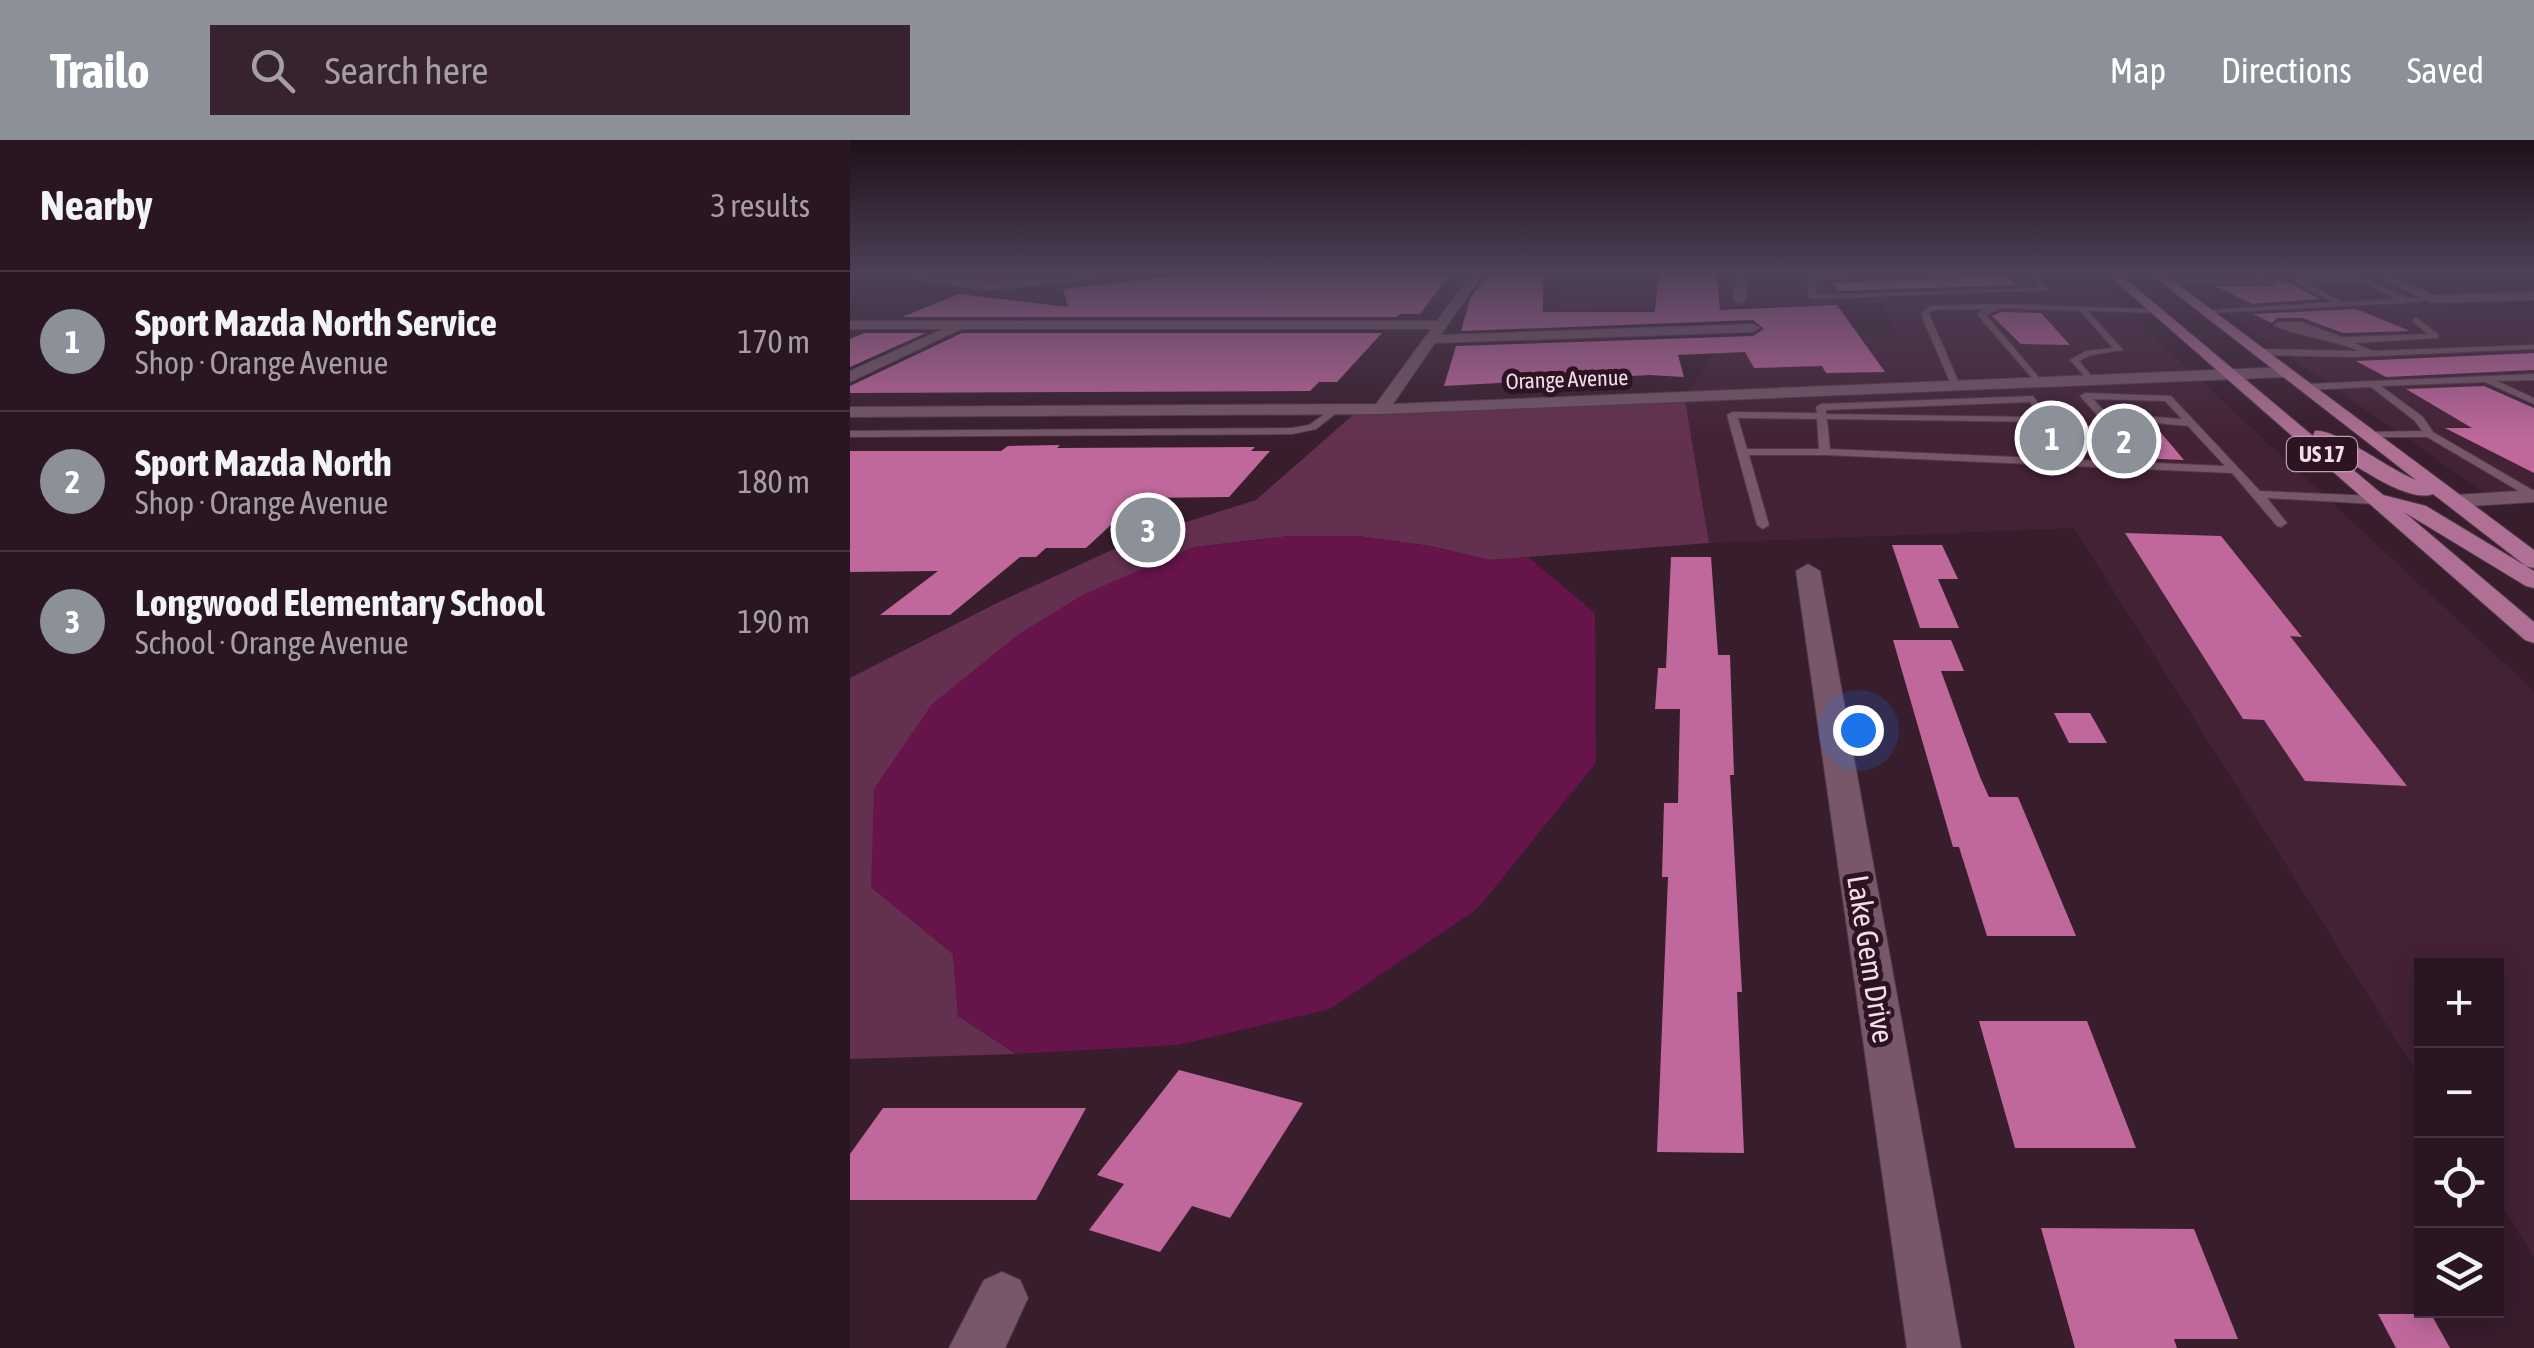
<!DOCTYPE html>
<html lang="en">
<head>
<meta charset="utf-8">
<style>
	body { margin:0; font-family:"Asap Condensed",sans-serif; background:#36232f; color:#f1f3f6 }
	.controls { position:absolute; right:30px; bottom:30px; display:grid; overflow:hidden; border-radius:0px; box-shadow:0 5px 25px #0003 }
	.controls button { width:90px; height:90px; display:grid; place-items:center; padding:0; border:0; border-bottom:2px solid #463540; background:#2a1622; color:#f1f3f6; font:50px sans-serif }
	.you { position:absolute; left:1008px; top:590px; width:35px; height:35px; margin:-25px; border:8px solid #fff; border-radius:50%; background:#1a73e8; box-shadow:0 0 0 15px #1a73e833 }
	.badge { display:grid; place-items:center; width:65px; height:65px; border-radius:50%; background:#8c9099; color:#fff; font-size:32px; font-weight:700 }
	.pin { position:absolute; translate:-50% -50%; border:5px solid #fff; box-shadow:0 2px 10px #0006 }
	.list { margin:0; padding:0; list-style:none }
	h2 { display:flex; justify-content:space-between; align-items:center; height:130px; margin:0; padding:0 40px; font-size:42px }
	h2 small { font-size:32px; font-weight:400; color:#a59fa5 }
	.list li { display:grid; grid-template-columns:65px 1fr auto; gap:30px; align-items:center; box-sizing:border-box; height:140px; padding:0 40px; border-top:2px solid #463540 }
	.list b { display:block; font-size:38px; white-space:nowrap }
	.list p { margin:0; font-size:32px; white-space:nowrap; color:#a59fa5 }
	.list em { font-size:32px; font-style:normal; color:#a59fa5 }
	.icon { flex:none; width:55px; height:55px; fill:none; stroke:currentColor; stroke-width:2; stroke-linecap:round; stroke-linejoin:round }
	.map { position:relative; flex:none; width:1684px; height:1208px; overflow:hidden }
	header { display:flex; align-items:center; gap:60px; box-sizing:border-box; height:140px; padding:0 50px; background:#8c9099; color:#fff }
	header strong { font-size:48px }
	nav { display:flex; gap:55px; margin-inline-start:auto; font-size:35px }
	.search { width:700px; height:90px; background:#36232f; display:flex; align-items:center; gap:25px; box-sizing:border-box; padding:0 35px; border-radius:0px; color:#a59fa5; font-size:38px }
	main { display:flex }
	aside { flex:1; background:#2a1622 }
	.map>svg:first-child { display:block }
</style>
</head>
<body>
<header>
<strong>Trailo</strong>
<div class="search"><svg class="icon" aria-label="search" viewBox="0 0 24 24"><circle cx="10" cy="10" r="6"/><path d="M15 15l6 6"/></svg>Search here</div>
<nav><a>Map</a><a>Directions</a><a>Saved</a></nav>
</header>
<main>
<aside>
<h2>Nearby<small>3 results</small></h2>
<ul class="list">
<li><span class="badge">1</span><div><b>Sport Mazda North Service</b><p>Shop · Orange Avenue</p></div><em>170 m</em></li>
<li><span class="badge">2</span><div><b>Sport Mazda North</b><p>Shop · Orange Avenue</p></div><em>180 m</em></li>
<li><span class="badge">3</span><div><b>Longwood Elementary School</b><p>School · Orange Avenue</p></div><em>190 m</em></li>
</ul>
</aside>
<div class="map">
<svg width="1684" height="1208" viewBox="0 0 1684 1208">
	<rect width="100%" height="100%" fill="#381d2d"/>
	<path fill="#442236" d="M720,132H731L730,137L789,136L790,132H887L881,161L896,162L900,132H1235L1342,232L837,253L868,208L1045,193L1033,163L708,170Z
		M1325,132H1518L1601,167L1684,168V350L1635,353L1397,187Z
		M1349,239L1684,551V1117L1647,1058L1646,826H1572L1571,939L1224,388L859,403L835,260Z"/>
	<path fill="#64304f" d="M835,260L859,403L640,420L580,406L508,396H440L344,407L21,747L103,814L108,876L166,914L0,919V538L145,464L292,396L406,360L505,273Z"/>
	<path fill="#66144a" d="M81,132H264C201,139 143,146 81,132Z
		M440,396H509L580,406L640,420L678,417L745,473L746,623L627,769L480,869L328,905L166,914L108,876L103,814L21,747L24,649L82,564L169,494L234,454L344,407Z"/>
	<path fill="#c0689c" d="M809,132H866L870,170L987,165L1035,232L976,233L972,226L904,228L895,212L828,215L834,237L800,235L594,246L606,206L903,196L914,189L903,180L611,191L620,159L635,137L693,136V172H805Z
		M599,136L570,174H550L546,177H52L109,154L218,167L213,149L313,137Z
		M1158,136L1166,145L989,151L982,143Z
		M1425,141L1440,143L1469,159L1402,164L1365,146H1422Z
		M1506,169L1560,191L1493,193L1452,178H1427L1422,183L1403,174Z
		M1151,172L1191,173L1220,205L1171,204L1142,176Z
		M14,193H76L0,227V199Z
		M112,193H532L487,242H469L460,251L0,253V246Z
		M1684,213V230L1536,237L1506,221Z
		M1634,246L1684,268V333L1595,288H1622L1556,249Z
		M1220,285L1306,287L1334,320L1240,316Z
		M210,305L207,308L405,307L401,311H420L379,357L290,358L236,408H196L186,417H170L100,475H30L88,431L0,432V311H151L158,306Z
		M1275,393L1371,396L1452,497L1440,496L1557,646L1455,641L1414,580L1393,579Z
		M1042,405H1092L1108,439H1088L1109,488H1070Z
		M821,417H861L868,515H880L884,635H880L892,852H887L894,1013L807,1012L818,737H812L814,663H828L830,569H805L808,528H816Z
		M1043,500H1101L1114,531H1091L1130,637L1139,657H1168L1226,796H1137L1109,707H1103Z
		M1204,573H1240L1257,603H1219Z
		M1129,881H1237L1286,1008H1165Z
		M329,930L453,963L380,1078L342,1066L310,1112L239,1090L274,1044L247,1035Z
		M33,968H236L186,1060H0V1014Z
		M1191,1088L1344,1089L1388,1199H1324L1327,1208H1225Z
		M1528,1174H1581L1600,1208H1546Z"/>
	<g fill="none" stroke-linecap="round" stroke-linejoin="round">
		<g stroke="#513a48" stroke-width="2">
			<path id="lane" d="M958,132H964L965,136L1170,132L965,140L966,155L1191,148L1177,132H1183L1199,150L963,159L959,157Z
				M1409,136L1422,142L1316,143L1408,140L1406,138Z
				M1444,137H1512L1556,158L1585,159L1556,163L1356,173L1352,171L1482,162L1442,140ZM1453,141H1511L1546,159L1492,162Z
				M1153,164L1307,169L1311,171L1307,173L1238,171L1273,210L1241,215L1229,221L1244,239L1240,242L1220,220L1236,211L1263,208L1230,171L1150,168L1136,175L1191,240L1188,245L1127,174L1137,169L1082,170L1079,174L1110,245L1102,247L1071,174L1080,166Z
				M1565,177L1588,194V198L1504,203L1522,211L1684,205V209L1502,217L1410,215L1406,212L1410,209L1509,211C1482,199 1452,197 1424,186L1427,182H1451L1492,197L1578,194L1562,181Z
				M1684,234V240L1647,241L1684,258V264L1635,242L1531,246L1573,277L1583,292L1684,351V360L1577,297H1515L1514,295L1519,292L1572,291L1565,281L1521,247L1456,250L1451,247L1456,244Z
				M1235,253L1321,256L1410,351L1525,356L1531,360L1525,364L1417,358L1437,383L1431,387L1427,386L1382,333L975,315H899L919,385L913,389L907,385L877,275L882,272L967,273L966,267L971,264L1183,256L1201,280L1200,282L977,279L980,309L1375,326L1338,286L1250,278L1230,256ZM1243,259L1315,261L1332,279L1256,273ZM1180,262L1189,277L976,274V270ZM888,278L967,279L969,309H897Z
				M486,266L491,269L489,271L466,289L442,294L0,297V291L442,288L459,285Z"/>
		</g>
		<g stroke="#513a48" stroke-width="2">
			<path id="street" d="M11,132L140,142L305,132L140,150Z
				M623,132H634L591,195L903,184L910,188L903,192L585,203L543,264L1436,227L1444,232L1436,237L531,274L0,277V267L526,264L581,189H111L0,242V231L93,189H0V181H587Z
				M887,132H899L895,160L889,164L883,160Z
				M1519,132H1533L1583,155L1684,152V160L1581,163Z
				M1684,350V362L1605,367L1595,361L1605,355Z
				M958,424L970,431L1111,1208H1057L946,431Z
				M152,1132L170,1140L178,1158L155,1208H99L134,1140Z"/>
		</g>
		<g stroke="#513a48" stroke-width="2">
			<path id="primary" d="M1255,132H1267L1463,296L1465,291C1485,288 1541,331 1566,340L1298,132H1311L1684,410V428L1676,426L1583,354C1557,365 1493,317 1470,302L1533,355L1576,366L1684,431V448L1676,446L1554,372L1684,482V503L1675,500Z"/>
		</g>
		<use href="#lane" fill="#775769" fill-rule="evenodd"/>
		<use href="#street" fill="#775769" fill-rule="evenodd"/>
		<use href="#primary" fill="#b07095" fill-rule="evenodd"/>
	</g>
	<linearGradient id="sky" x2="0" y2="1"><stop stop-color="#1f1019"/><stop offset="0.44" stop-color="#4d4057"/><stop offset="1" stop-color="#4d4057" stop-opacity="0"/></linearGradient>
	<rect width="1684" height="301" fill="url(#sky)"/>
	<g text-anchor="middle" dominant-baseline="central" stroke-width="10" stroke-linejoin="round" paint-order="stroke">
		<g font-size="22" fill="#f1dee8" stroke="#2e1323">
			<text transform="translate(717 239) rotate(-2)">Orange Avenue</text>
		</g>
		<rect fill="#2e1323" stroke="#b6a1ad" stroke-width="2.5" x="1437" y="297" width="70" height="34" rx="8"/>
		<g font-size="22" font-weight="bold" fill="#f1dee8">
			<text x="1472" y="314">US 17</text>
		</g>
		<g font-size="30" fill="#f1dee8" stroke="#2e1323">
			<text transform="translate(1021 819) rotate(81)">Lake Gem Drive</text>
		</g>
	</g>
</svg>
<div class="controls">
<button>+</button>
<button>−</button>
<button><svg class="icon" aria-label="locate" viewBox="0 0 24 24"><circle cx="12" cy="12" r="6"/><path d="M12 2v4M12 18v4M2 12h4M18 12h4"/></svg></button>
<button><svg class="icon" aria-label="layers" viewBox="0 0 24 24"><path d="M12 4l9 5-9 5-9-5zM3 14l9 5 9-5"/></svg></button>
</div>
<div class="you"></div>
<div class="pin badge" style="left:1202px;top:298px">1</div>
<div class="pin badge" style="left:1274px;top:301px">2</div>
<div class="pin badge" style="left:298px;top:390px">3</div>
</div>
</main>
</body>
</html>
